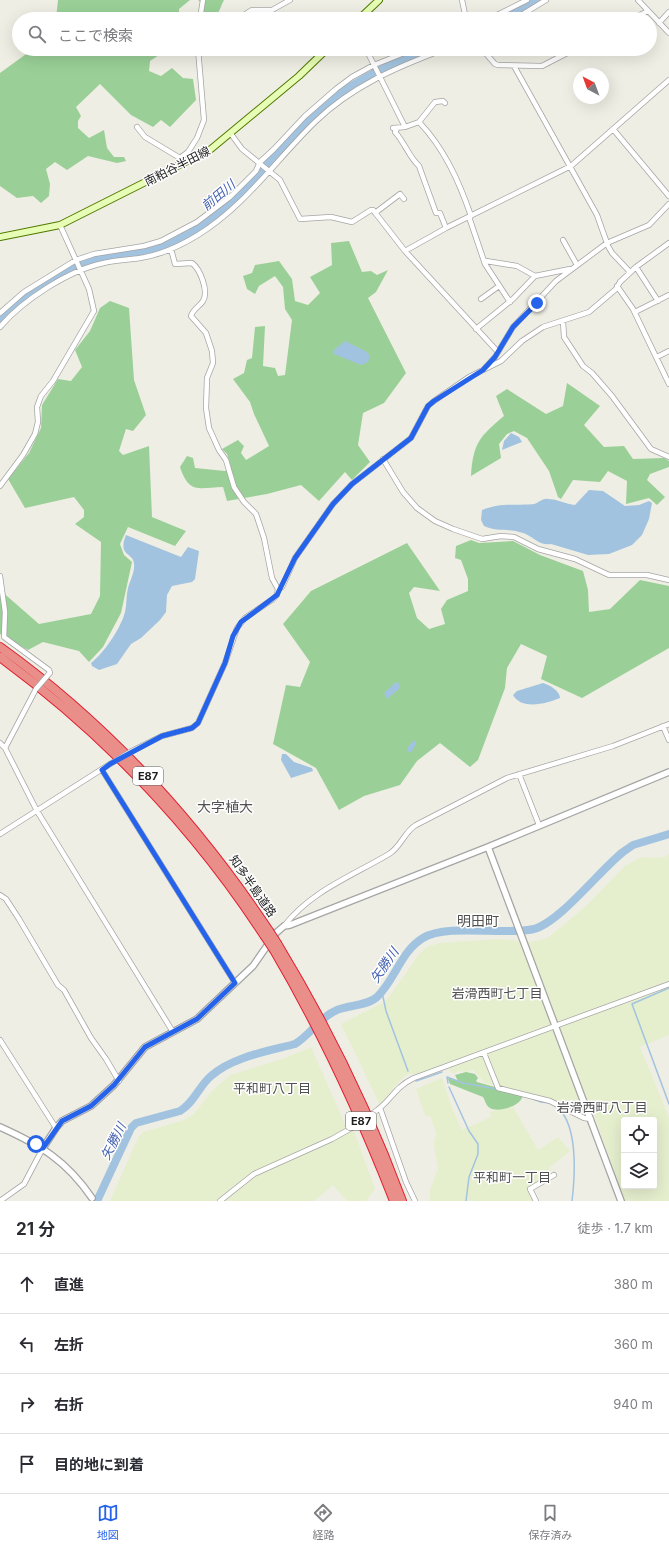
<!DOCTYPE html>
<html lang="ja">
<head>
<meta charset="utf-8">
<style>
	body { margin:0; font-family:Inter,"Noto Sans JP",sans-serif; background:#f7f7f7; color:#2b2b33 }
	.controls { position:absolute; right:12px; bottom:12px; display:grid; overflow:hidden; border-radius:4px; box-shadow:0 4px 16px #0002 }
	.controls button { width:36px; height:36px; display:grid; place-items:center; padding:0; border:0; border-bottom:1px solid #e1e1e2; background:#fff; color:#2b2b33; font:20px sans-serif }
	.compass { position:absolute; left:573px; top:68px; width:36px; height:36px; border-radius:50%; background:#fff; box-shadow:0 4px 16px #0002; rotate:319deg }
	.stop { position:absolute; width:12px; height:12px; margin:-9px; border:3px solid #2563eb; border-radius:50%; background:#fff }
	.stop.end { background:#2563eb; border-color:#fff; box-shadow:0 1px 4px #0008 }
	.list { margin:0; padding:0; list-style:none }
	h2 { display:flex; justify-content:space-between; align-items:center; height:52px; margin:0; padding:0 16px; font-size:17px }
	h2 small { font-size:13px; font-weight:400; color:#7c7c81 }
	.list li { display:grid; grid-template-columns:26px 1fr auto; gap:12px; align-items:center; box-sizing:border-box; height:60px; padding:0 16px; border-top:1px solid #e1e1e2 }
	.list b { display:block; font-size:15px; white-space:nowrap }
	.list em { font-size:13px; font-style:normal; color:#7c7c81 }
	.icon { flex:none; width:22px; height:22px; fill:none; stroke:currentColor; stroke-width:2; stroke-linecap:round; stroke-linejoin:round }
	.map { position:relative; flex:none; width:669px; height:1201px; overflow:hidden }
	.search { position:absolute; background:#fff; box-shadow:0 4px 16px #0002; left:12px; right:12px; top:12px; height:44px; display:flex; align-items:center; gap:10px; box-sizing:border-box; padding:0 14px; border-radius:22px; color:#7c7c81; font-size:15px }
	.sheet { height:292px; background:#fff }
	nav { display:flex; justify-content:space-around; align-items:center; box-sizing:border-box; height:56px; border-top:1px solid #e1e1e2; background:#fff; font-size:11px; color:#7c7c81 }
	nav a { display:grid; justify-items:center; gap:2px }
	nav .on { color:#2563eb }
	.map>svg:first-child { display:block }
</style>
</head>
<body>
<div class="map">
<svg width="669" height="1201" viewBox="0 0 669 1201">
	<rect width="100%" height="100%" fill="#efeee4"/>
	<path fill="#e5efce" fill-rule="evenodd" d="M669,854V1035L640,1047L669,1117V1201H624L592,1108L561,1104L533,1094L485,1083L473,1070L468,1072L458,1071L454,1074L442,1065L417,1074H409L402,1078L380,1105L341,1024L386,1001L420,953L427,947L439,943L499,939L530,942L548,938L587,905L625,866L641,857L653,858L665,857ZM624,1120H654V1186H624Z
		M311,1047L346,1126L354,1131L375,1189L366,1201H347L333,1185L314,1201H110L138,1138L143,1132L184,1120L194,1114L211,1092L230,1075L285,1058Z
		M442,1078L452,1108L462,1130L491,1117L489,1112L513,1107L538,1150L558,1137L570,1151L549,1168L553,1175L527,1189L534,1201H430V1190L438,1169L434,1144L436,1134L431,1117L426,1116L423,1110L416,1089Z"/>
	<path fill="#9ad097" d="M58,0H190L179,9V19H56Z
		M198,0H224C217,14 219,19 202,19L203,4Z
		M33,49H168L150,61L149,71L161,76L172,68L183,78L193,79L196,100L170,127L161,120L153,127L131,115L100,84L76,107L81,116L78,121V128L89,138L104,130L107,148L114,157H124L126,161L117,163L88,156L67,170L55,162L46,169L50,184L49,196L41,203L33,196L17,198L0,186V73Z
		M349,241L362,272L371,271L377,275L388,270L376,292L368,298L406,373L384,403L363,413L358,445L370,462L352,480L345,472L319,501L301,485L267,494L227,501L223,487C198,488 189,494 180,467L187,456L193,458L195,468L225,471L231,467L227,454L222,449L238,440L244,446L241,453L246,460L269,446L254,414L250,402L233,379L244,373L247,360L252,358L255,327L265,326L263,366L275,368L278,376L285,375L292,320L285,309L283,287L275,276L259,286L255,294L247,289L243,276L252,273L255,265L279,261L292,279L295,301L308,305L320,293L310,277L332,265L331,243Z
		M110,301L129,308L134,380L146,415L133,431L126,429L119,451L123,455L149,446L152,517L186,531L175,546L128,527L120,544L124,555L132,562L121,613L103,647L89,662L79,651L43,642L28,650L0,634V590L39,624L91,614L100,596L101,542L75,524L84,517V510L74,497L25,508L8,479L29,453L41,428L42,405L58,379L71,381L82,367L75,350L90,331L100,308Z
		M567,383L600,406L584,425L604,447L624,446L633,459L664,458L669,461V467L650,474L647,480L665,497L657,505L649,498L626,504L627,481L608,471L600,482L573,480L561,499L558,497L549,471L527,438L514,431L507,434L499,444L501,458L471,476C473,443 480,436 504,416L496,396L507,389L546,414L563,406Z
		M471,540L479,543L513,541L540,555L583,571L588,590L589,612L610,609L640,580L669,586V648L582,698L541,679L547,656L521,644L507,668L505,688L478,760L470,767L440,743L417,761L400,785L364,796L339,810L316,768L273,744L286,685L300,687L310,662L283,624L311,591L407,543L440,591L414,587L409,593L417,618L429,629L445,624L441,609L447,600L468,591V579L461,560L455,558L456,546Z
		M466,1072L475,1074L478,1078L476,1081L477,1082L520,1094L523,1095C522,1106 498,1113 490,1108C486,1106 485,1100 483,1097L450,1084L448,1079L449,1078L458,1081L455,1075Z"/>
	<path fill="#a2c3df" d="M345,341L367,352L370,356L368,362L361,365L334,354L333,351Z
		M511,433L519,437L522,442L502,450L504,441Z
		M589,490L603,491L625,506L639,505L649,501L652,503L649,519L642,535L632,545L609,554L588,555L551,544C539,546 533,536 523,533C510,528 496,532 484,526L481,520L482,510C502,502 514,506 534,504C539,503 542,498 548,499C557,499 566,504 575,505Z
		M126,535L181,557L188,547L199,551L195,579L192,582L172,586L167,595L166,612L160,620L141,638L131,644L117,664L99,670L92,666L91,663C104,653 121,628 125,612C127,604 126,596 128,588C130,580 135,572 134,564C134,552 117,557 126,535Z
		M396,682L400,684V688L387,699L384,693Z
		M543,683C550,685 560,691 560,698C548,703 522,711 513,695L517,691Z
		M413,741H416L415,746L411,752H407L408,747Z
		M282,754H286L294,762L312,768L313,771L291,778L281,760Z"/>
	<g fill="none" stroke-linecap="round" stroke-linejoin="round">
		<path stroke="#a2c3df" stroke-width="1.5" d="M669,988L632,1004L669,1104
			M382,992L386,1011L408,1071
			M447,1077L463,1083L497,1089
			M447,1077L448,1083
			M416,1081L442,1072
			M449,1087L469,1131L478,1144V1154L469,1177L466,1201
			M533,1099L541,1102L551,1103
			M554,1105C579,1120 575,1176 572,1201"/>
		<path stroke="#a2c3df" stroke-width="8" d="M502,19L536,0
			M0,320C19,296 67,266 97,259C115,255 135,255 154,250C166,247 178,240 189,234C239,205 271,156 312,117C346,84 385,66 429,49
			M97,1201L131,1128L136,1123L180,1111C194,1103 199,1086 211,1076C232,1057 268,1051 295,1044C310,1035 320,1017 337,1010C349,1005 367,1006 377,997C395,980 401,951 423,938C448,923 504,936 534,929C560,922 600,870 623,852L633,845L669,834"/>
		<g stroke="#a5a5a5" stroke-width="6">
			<path id="minor" d="M462,0L466,19
				M638,0L669,33
				M200,19L203,0
				M238,19L252,10H272L290,0
				M489,19L527,0
				M515,19L546,0
				M632,19L648,11
				M659,23L669,12
				M366,49L405,127L419,122
				M482,49L495,64L498,65L542,66L575,49
				M514,66L597,215L608,246L612,253L630,272
				M445,103L443,101L435,102L419,122C444,148 459,181 471,216
				M137,127L145,137L180,158L178,165
				M393,128L405,127
				M397,129L395,132C405,143 409,157 419,166L436,213H440L446,228L571,166L669,80
				M613,129L669,196
				M231,134L242,149L280,180L300,219L331,217L352,222L371,210H373L405,251L498,352
				M180,158L188,152L197,138L204,120L198,49
				M375,213L400,194L404,199
				M469,217L485,264L510,302
				M563,240L577,265
				M171,249L175,264L192,263C200,269 209,291 203,301C199,307 193,309 191,316L206,333L212,351L213,363L207,378L206,408L209,428L219,450L226,460L234,487L244,502L256,514L264,538L272,578L278,589L282,587L295,558L333,504L352,484L411,438L428,406L434,401L469,377L501,361L522,341L543,327L589,312L616,289L620,282L636,267L669,243
				M405,251L446,228
				M486,261L517,266L535,276
				M636,267L658,301
				M617,286L633,309L669,384
				M481,299L499,286
				M635,312L669,295
				M0,313L24,292L76,260L94,254L144,246L161,241L197,222L230,197L256,171L260,162L274,149L305,116L336,89L352,77L374,65L414,49
				M563,321L564,337L583,366L592,373L612,396L651,449L669,457
				M0,327C23,300 69,270 104,263C115,260 128,260 140,258C161,255 180,246 198,235C245,206 276,160 315,122C352,86 397,67 445,49
				M476,329L513,299L535,276L570,269
				M657,357L669,351
				M483,370L495,357L513,327L556,281L607,243L649,225L669,204
				M383,459L403,492L417,508L435,521L453,529L482,539L501,536L514,537L538,549L575,559L609,575H647L669,580
				M0,486L23,455L35,434L38,422L37,407L41,396L53,381L94,311L89,289L60,225
				M0,576L5,612L4,637L49,670L50,673L48,675
				M663,726L669,740
				M0,743L5,748L37,811L173,1032
				M5,748L36,689
				M132,751L162,736L192,728L198,723L225,663L237,628L245,618L273,599L277,595L278,589
				M102,770L235,983
				M519,774L539,825
				M0,834L110,764
				M0,895L6,899L19,919L58,985L64,990L91,1038L106,1059L119,1081
				M284,926C311,891 352,876 389,854C401,847 404,832 416,825L507,778L613,746L669,724
				M0,1040L56,1128
				M484,1053L498,1088L550,1101L584,1118L591,1119
				M380,1108L406,1182L415,1201
				M373,1113C391,1102 393,1088 414,1078L669,984
				M0,1201L24,1184L43,1148
				M220,1201L254,1174L332,1139L355,1126
				M536,1201L530,1189L554,1175"/>
		</g>
		<g stroke="#a5a5a5" stroke-width="8">
			<path id="tertiary" d="M488,847L621,1201
				M0,1127C40,1145 66,1160 92,1198
				M43,1148L56,1128L62,1121L91,1106L114,1085L145,1047L197,1019L253,966L276,933L284,926L290,925L488,847L669,772"/>
		</g>
		<g stroke="#4f7901" stroke-width="8">
			<path id="secondary" d="M359,19L379,0
				M0,237L60,225L211,149L299,76L327,49"/>
		</g>
		<g stroke="#e01e32" stroke-width="10">
			<path id="motorway" d="M0,647C107,724 196,821 269,931
				M0,657C106,735 192,825 264,935
				M278,945C327,1026 369,1112 402,1201
				M274,950C321,1030 360,1114 394,1201"/>
		</g>
		<use href="#minor" stroke="#fff" stroke-width="4.5"/>
		<use href="#tertiary" stroke="#fff" stroke-width="5.5"/>
		<use href="#secondary" stroke="#e7fcb5" stroke-width="6"/>
		<use href="#motorway" stroke="#e98e88" stroke-width="8"/>
		<g stroke="#a5a5a5" stroke-width="6" stroke-linecap="butt">
			<path id="minor-bridge" d="M36,689L48,675
				M110,764L132,751"/>
		</g>
		<g stroke="#e01e32" stroke-width="10" stroke-linecap="butt">
			<path id="motorway-bridge" d="M269,931L278,945
				M264,935L274,950"/>
		</g>
		<use href="#minor-bridge" stroke="#fff" stroke-width="4.5"/>
		<use href="#motorway-bridge" stroke="#e98e88" stroke-width="8"/>
	</g>
	<g fill="none" stroke-linecap="round" stroke-linejoin="round">
		<path stroke="#2563eb" stroke-width="5" d="M36,1144L43,1148L62,1121L91,1106L114,1085L145,1047L197,1019L235,983L102,770L110,764L162,736L192,728L198,723L225,663L233,636L241,622L277,595L295,558L333,504L352,484L411,438L428,406L434,401L483,370L495,357L513,327L537,303"/>
	</g>
	<g text-anchor="middle" dominant-baseline="central" stroke-width="3" stroke-linejoin="round" paint-order="stroke">
		<g fill="#fff" stroke="#626262" stroke-width="1">
			<rect x="133" y="767" width="30" height="18" rx="3"/>
			<rect x="346" y="1112" width="30" height="18" rx="3"/>
		</g>
		<g font-size="11" font-weight="bold" fill="#1e1e1e">
			<text x="148" y="776">E87</text>
			<text x="361" y="1121">E87</text>
		</g>
		<g font-size="12" fill="#1e1e1e" stroke="#fff">
			<text transform="translate(177 166) rotate(-27)">南粕谷半田線</text>
			<text transform="translate(253 886) rotate(55)">知多半島道路</text>
		</g>
		<g font-size="13" font-style="italic" fill="#4763b1" stroke="#fff">
			<text transform="translate(218 195) rotate(-40)">前田川</text>
			<text transform="translate(384 965) rotate(-55)">矢勝川</text>
			<text transform="translate(113 1141) rotate(-63)">矢勝川</text>
		</g>
		<g font-size="13" fill="#515151" stroke="#fff">
			<text x="497" y="993">岩滑西町七丁目</text>
			<text x="272" y="1088">平和町八丁目</text>
			<text x="602" y="1107">岩滑西町八丁目</text>
			<text x="512" y="1177">平和町一丁目</text>
		</g>
		<g font-size="14" fill="#515151" stroke="#fff">
			<text x="225" y="806">大字植大</text>
			<text x="478" y="920">明田町</text>
		</g>
	</g>
</svg>
<div class="controls">
<button><svg class="icon" aria-label="locate" viewBox="0 0 24 24"><circle cx="12" cy="12" r="6"/><path d="M12 2v4M12 18v4M2 12h4M18 12h4"/></svg></button>
<button><svg class="icon" aria-label="layers" viewBox="0 0 24 24"><path d="M12 4l9 5-9 5-9-5zM3 14l9 5 9-5"/></svg></button>
</div>
<svg class="compass" viewBox="-18 -18 36 36"><path d="M0-13l5 13h-10z" fill="#e53935"/><path d="M0 13l5-13h-10z" fill="#7c7c81"/></svg>
<div class="stop" style="left:36px;top:1144px"></div>
<div class="stop end" style="left:537px;top:303px"></div>
<div class="search"><svg class="icon" aria-label="search" viewBox="0 0 24 24"><circle cx="10" cy="10" r="6"/><path d="M15 15l6 6"/></svg>ここで検索</div>
</div>
<section class="sheet">
<h2>21 分<small>徒歩 · 1.7 km</small></h2>
<ul class="list">
<li><svg class="icon" aria-label="ahead" viewBox="0 0 24 24"><path d="M12 20V5M6 11l6-6 6 6"/></svg><div><b>直進</b></div><em>380 m</em></li>
<li><svg class="icon" aria-label="left" viewBox="0 0 24 24"><path d="M17 20v-9H6M10 6l-5 5 5 5"/></svg><div><b>左折</b></div><em>360 m</em></li>
<li><svg class="icon" aria-label="right" viewBox="0 0 24 24"><path d="M7 20v-9h11M14 6l5 5-5 5"/></svg><div><b>右折</b></div><em>940 m</em></li>
<li><svg class="icon" aria-label="arrive" viewBox="0 0 24 24"><path d="M6 21V4h12l-3 4 3 4H6"/></svg><div><b>目的地に到着</b></div></li>
</ul>
</section>
<nav>
<a class="on"><svg class="icon" aria-label="map" viewBox="0 0 24 24"><path d="M3 6l6-2 6 2 6-2v14l-6 2-6-2-6 2zM9 4v14M15 6v14"/></svg>地図</a>
<a><svg class="icon" aria-label="directions" viewBox="0 0 24 24"><path d="M12 3l9 9-9 9-9-9zM9 14v-3h6M13 9l2 2-2 2"/></svg>経路</a>
<a><svg class="icon" aria-label="saved" viewBox="0 0 24 24"><path d="M7 4h10v16l-5-4-5 4z"/></svg>保存済み</a>
</nav>
</body>
</html>
